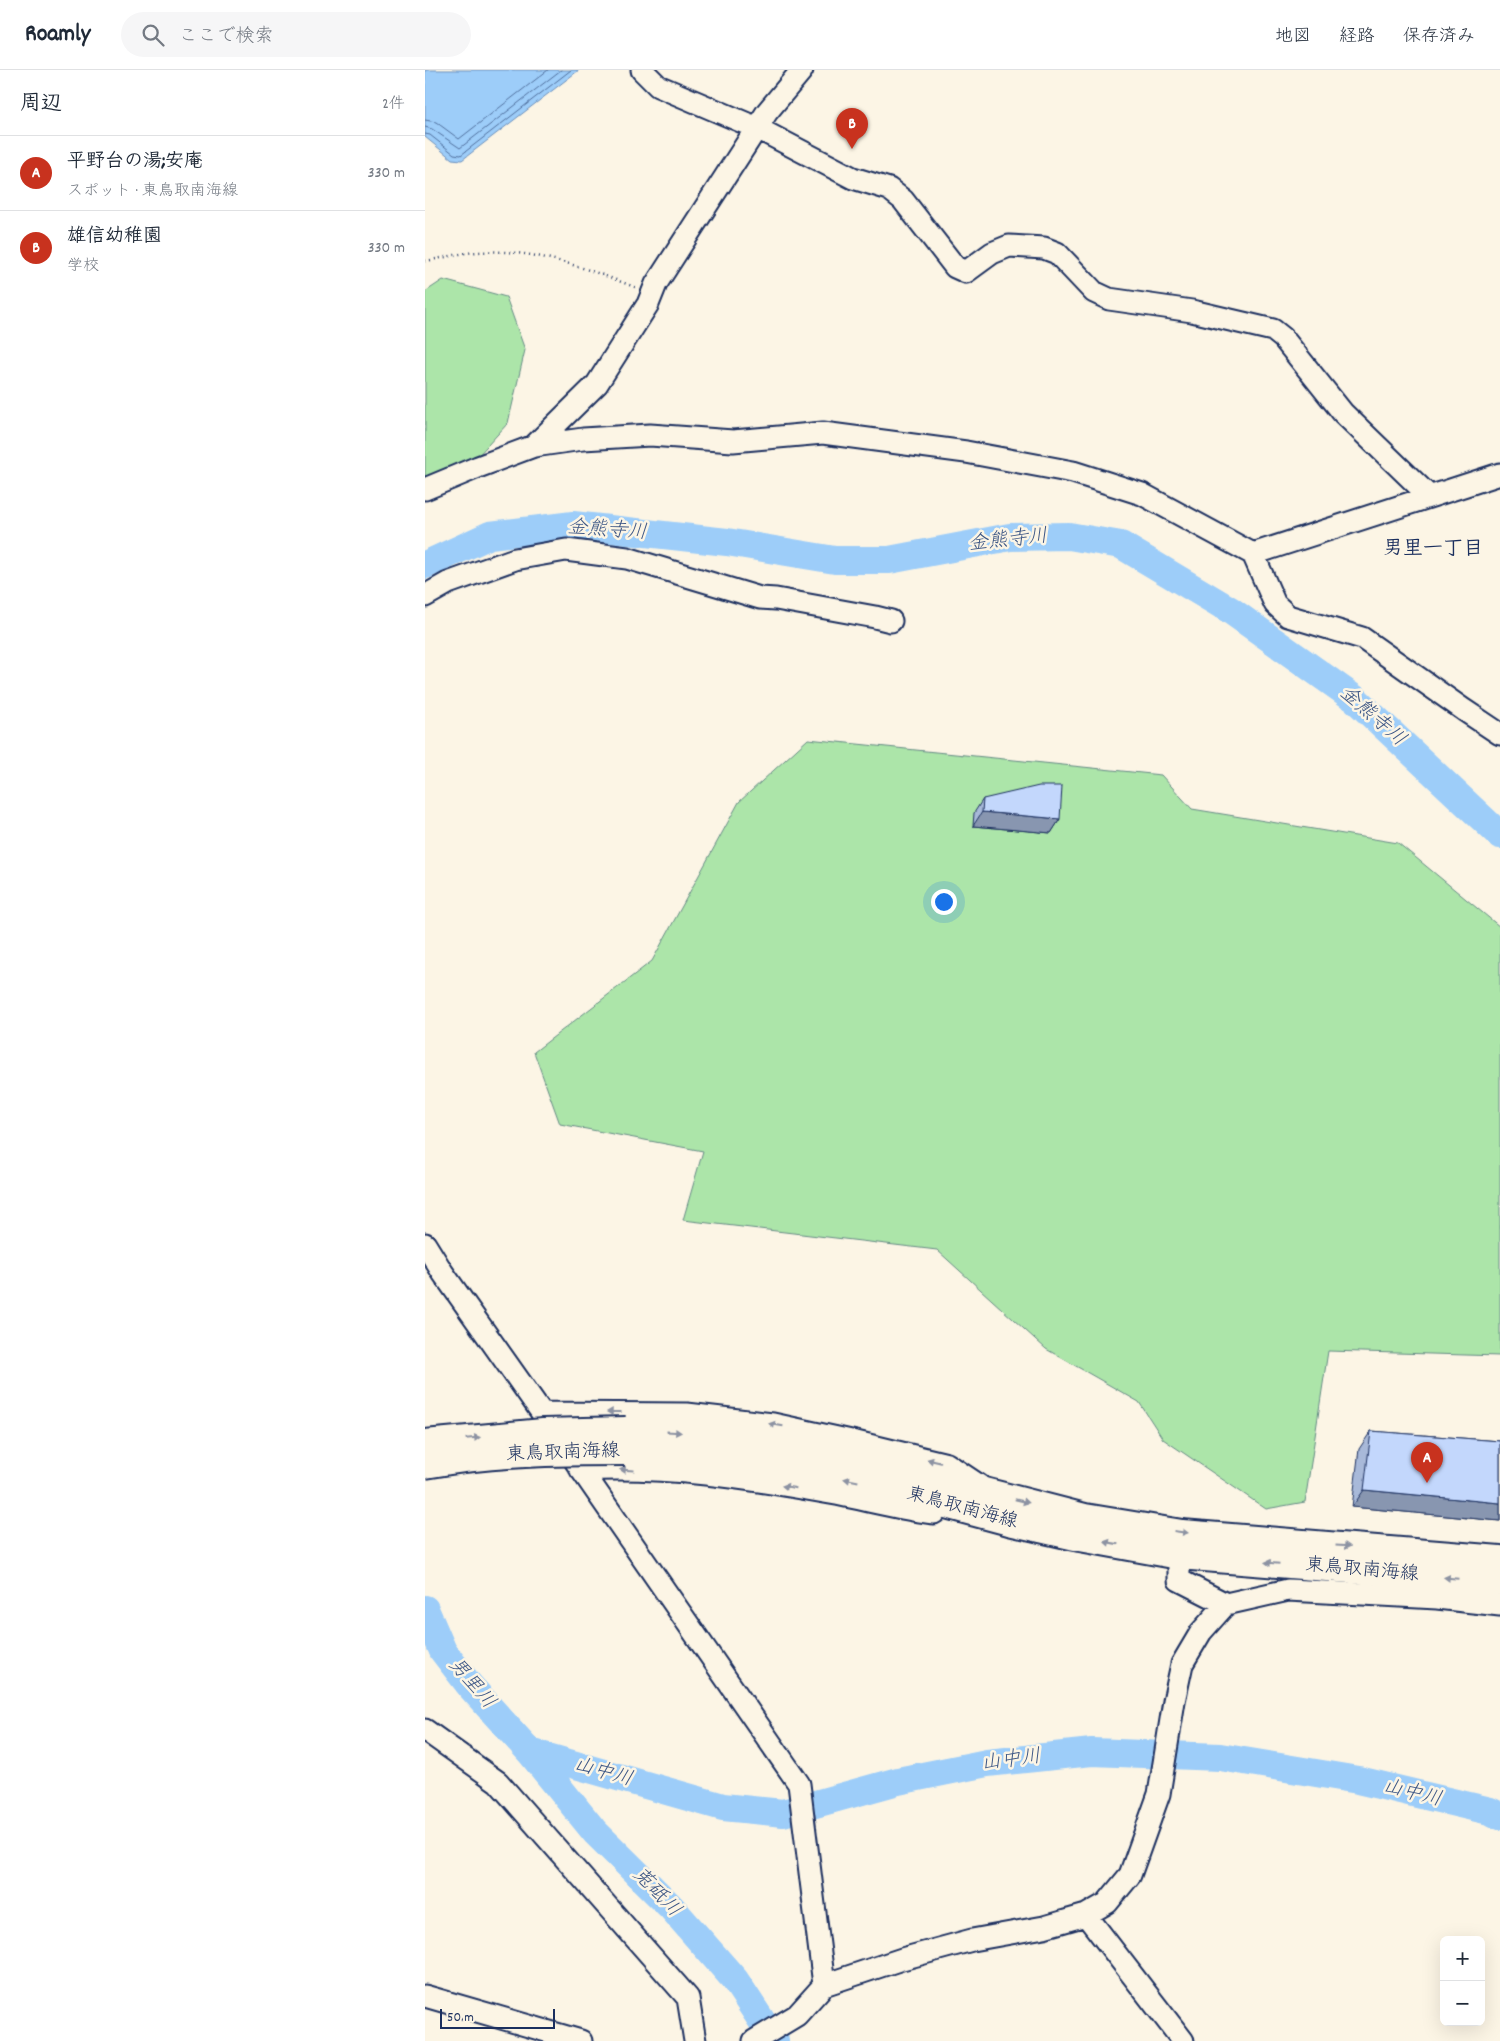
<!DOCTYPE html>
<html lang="ja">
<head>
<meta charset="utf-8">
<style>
	body { margin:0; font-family:Dekko,"Klee One",sans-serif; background:#f6f6f7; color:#1f2937 }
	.controls { position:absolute; right:15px; bottom:15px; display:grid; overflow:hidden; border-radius:8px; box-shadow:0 5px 20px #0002 }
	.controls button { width:45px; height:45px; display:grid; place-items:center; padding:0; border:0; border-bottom:1px solid #e0e1e3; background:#fff; color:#1f2937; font:25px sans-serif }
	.scale { position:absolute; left:15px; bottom:12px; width:115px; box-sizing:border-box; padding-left:5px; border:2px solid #1b2f5e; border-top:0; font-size:14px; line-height:18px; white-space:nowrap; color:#1b2f5e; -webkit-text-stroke:4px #fcf5e5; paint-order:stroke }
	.you { position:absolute; left:518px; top:831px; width:18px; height:18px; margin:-12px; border:4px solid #fff; border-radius:50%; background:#1a73e8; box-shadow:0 0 0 8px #1a73e833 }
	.badge { display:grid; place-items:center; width:32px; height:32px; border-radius:50%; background:#c8321e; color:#fff; font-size:16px; font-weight:700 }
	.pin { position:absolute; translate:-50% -41px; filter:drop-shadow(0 1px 2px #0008) }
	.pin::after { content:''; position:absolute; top:26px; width:18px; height:15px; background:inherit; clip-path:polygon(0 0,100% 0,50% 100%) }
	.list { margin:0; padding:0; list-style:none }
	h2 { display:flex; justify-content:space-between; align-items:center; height:65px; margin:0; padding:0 20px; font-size:21px }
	h2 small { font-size:16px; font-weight:400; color:#747a83 }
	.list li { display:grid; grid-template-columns:32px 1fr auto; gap:15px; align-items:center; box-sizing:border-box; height:75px; padding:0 20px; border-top:1px solid #e0e1e3 }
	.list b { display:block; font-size:19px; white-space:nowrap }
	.list p { margin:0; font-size:16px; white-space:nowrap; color:#747a83 }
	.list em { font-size:16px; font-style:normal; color:#747a83 }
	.icon { flex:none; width:28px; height:28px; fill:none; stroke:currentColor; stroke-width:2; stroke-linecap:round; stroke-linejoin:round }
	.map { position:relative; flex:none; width:1075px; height:1971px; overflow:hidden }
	header { display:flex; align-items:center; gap:30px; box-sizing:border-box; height:70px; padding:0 25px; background:#fff; border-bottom:1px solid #e0e1e3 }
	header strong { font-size:24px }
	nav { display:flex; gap:28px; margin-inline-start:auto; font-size:18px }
	.search { width:350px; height:45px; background:#f6f6f7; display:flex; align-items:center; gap:12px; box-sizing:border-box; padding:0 18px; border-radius:28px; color:#747a83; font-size:19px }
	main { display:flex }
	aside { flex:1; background:#fff }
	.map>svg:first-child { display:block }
</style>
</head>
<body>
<header>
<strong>Roamly</strong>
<div class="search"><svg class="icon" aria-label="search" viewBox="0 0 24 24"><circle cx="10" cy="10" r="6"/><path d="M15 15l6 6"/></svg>ここで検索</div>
<nav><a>地図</a><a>経路</a><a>保存済み</a></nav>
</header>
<main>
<aside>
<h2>周辺<small>2件</small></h2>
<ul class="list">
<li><span class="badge">A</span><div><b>平野台の湯;安庵</b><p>スポット · 東鳥取南海線</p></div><em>330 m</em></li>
<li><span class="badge">B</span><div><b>雄信幼稚園</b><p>学校</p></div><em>330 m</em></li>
</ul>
</aside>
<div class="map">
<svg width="1075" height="1971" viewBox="0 0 1075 1971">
	<rect width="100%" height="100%" fill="#fcf5e5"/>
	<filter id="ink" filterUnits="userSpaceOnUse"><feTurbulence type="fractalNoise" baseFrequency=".02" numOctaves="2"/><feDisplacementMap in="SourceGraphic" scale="10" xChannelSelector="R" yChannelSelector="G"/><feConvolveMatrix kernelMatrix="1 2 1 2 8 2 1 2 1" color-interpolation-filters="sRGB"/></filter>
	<g filter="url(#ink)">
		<path fill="#ace5a9" stroke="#648a84" d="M18,210L81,227L100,280L83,353L51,388L0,410V222Z
			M383,669L736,705L767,739L973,773L1075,857V1286L903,1281L880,1432L841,1439L738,1369L714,1332L621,1279L512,1180L258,1150L278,1081L135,1054L109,982L227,891L314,732Z"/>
		<path fill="#9dcdf9" stroke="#698ebb" d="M0,0H154L37,90L27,89L0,67Z"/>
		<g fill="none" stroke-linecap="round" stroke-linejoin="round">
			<path stroke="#4f6e9c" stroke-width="1" d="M0,50L11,52L34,69L123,0
				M0,57L7,59L35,78L136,0
				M0,64L5,65L29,84L36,85L146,0"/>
			<path stroke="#9dcdf9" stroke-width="28" d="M0,495L65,465L148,455L302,472L410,490H464L585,467L644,466L696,475L805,540L930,629L1075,765
				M0,1539L18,1581L45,1616L105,1682L170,1762L246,1837L310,1910L350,1971
				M105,1682L298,1737L358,1743L473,1711L562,1693L667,1682L795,1687L933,1710L1065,1741L1075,1746"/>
			<g stroke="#1b2f5e" stroke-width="25">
				<path id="minor" d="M217,0L233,16L332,58L428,108L464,119L478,130L530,197L541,202L567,183L584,176L619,178L632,183L669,222L684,229L767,241L848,260L858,268L918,343L1004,426
					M109,376L172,314L223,234L231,214L342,42L377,0
					M0,419L53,397L109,376L158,369L225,365L308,371L398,363L541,382L648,402L717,424L828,484L850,534L863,546L937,568L1039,640L1075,664
					M828,484L1075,404
					M0,526L23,513L90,489L141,480L202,488L335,528L351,529L450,547L466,551
					M0,1174L18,1203L117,1343L374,1714L399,1915
					M117,1343L262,1344L348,1354L431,1372L522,1394L555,1416
					M156,1400C239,1395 323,1408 405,1423C439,1429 474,1439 509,1443
					M754,1486V1510L801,1534L863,1520L1012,1528L1075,1535
					M0,1660L73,1712L263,1928L270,1971
					M661,1845L758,1971
					M0,1926L156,1971
					M329,1971L372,1945L399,1915L477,1889L547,1870L619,1857L661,1845L682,1833L705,1805L734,1724L749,1631L757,1594L776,1562L801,1534"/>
			</g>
			<g stroke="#1b2f5e" stroke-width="30">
				<path id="major" d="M201,1360L279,1363L357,1373L439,1390L660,1447L757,1463L1075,1489
					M200,1382L278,1385L351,1395L435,1412L584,1452L655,1468L754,1486L1075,1512"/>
			</g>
			<path stroke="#1b2f5e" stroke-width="2.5" stroke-dasharray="1 4" stroke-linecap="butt" d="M0,191C14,189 27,185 41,183C102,176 156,196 212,218"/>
			<use href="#minor" stroke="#fcf5e5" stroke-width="21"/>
			<use href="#major" stroke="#fcf5e5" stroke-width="26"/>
			<g stroke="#1b2f5e" stroke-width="30" stroke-linecap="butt">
				<path id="major-bridge" d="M0,1373L118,1362L201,1360
					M0,1395C66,1383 133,1382 200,1382"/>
			</g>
			<use href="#major-bridge" stroke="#fcf5e5" stroke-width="26"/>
		</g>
		<path fill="#a8b9d9" stroke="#1b2f5e" d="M558,729L635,749L626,763L548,756L549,743Z
			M946,1361L1075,1371V1451L927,1437L934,1379Z"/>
		<path fill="#8896b0" stroke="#1b2f5e" d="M557,742L635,749L626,763L548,756Z
			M939,1420L1075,1433V1451L927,1437Z"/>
		<path fill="#c3d7fc" stroke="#1b2f5e" d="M614,716H637L635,749L557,742L558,729Z
			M946,1361L1075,1371V1433L939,1420Z"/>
		<defs><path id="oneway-solid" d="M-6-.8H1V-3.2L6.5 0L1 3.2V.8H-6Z" transform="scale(1.25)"/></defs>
		<g fill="#8c92a2">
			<use href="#oneway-solid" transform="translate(189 1342) rotate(180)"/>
			<use href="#oneway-solid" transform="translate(351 1355) rotate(-170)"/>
			<use href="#oneway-solid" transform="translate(249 1362) rotate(3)"/>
			<use href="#oneway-solid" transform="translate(48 1368) rotate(-5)"/>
			<use href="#oneway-solid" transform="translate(509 1391) rotate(-166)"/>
			<use href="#oneway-solid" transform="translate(202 1400) rotate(-177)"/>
			<use href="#oneway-solid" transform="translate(426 1410) rotate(-169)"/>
			<use href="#oneway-solid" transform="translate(364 1417) rotate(-171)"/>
			<use href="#oneway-solid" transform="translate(597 1431) rotate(14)"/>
			<use href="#oneway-solid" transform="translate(756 1462) rotate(7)"/>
			<use href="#oneway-solid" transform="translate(686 1473) rotate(-170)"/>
			<use href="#oneway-solid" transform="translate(918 1476) rotate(4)"/>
			<use href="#oneway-solid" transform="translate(847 1493) rotate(-175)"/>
			<use href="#oneway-solid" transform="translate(1026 1508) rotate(-175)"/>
		</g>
	</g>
	<g text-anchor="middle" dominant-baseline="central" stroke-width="5" stroke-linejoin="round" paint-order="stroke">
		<g font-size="19" fill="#1b2f5e" stroke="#fcf5e5">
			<text transform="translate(138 1384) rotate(-2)">東鳥取南海線</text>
			<text transform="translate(537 1439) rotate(15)">東鳥取南海線</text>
			<text transform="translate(937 1501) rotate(5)">東鳥取南海線</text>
		</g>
		<g font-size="20" font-style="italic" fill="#3c5685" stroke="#fcf5e5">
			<text transform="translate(182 461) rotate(4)">金熊寺川</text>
			<text transform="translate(583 471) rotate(-6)">金熊寺川</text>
			<text transform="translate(947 647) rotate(41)">金熊寺川</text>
			<text transform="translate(46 1614) rotate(49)">男里川</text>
			<text transform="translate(586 1691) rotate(-7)">山中川</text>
			<text transform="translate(178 1703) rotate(16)">山中川</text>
			<text transform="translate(987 1724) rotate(14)">山中川</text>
			<text transform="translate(231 1823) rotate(46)">莵砥川</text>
		</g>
		<g font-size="20" font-weight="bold" fill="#1b2f5e" stroke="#fcf5e5">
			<text x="1008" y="480">男里一丁目</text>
		</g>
	</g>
</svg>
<div class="controls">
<button>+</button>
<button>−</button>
</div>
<div class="scale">50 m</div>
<div class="you"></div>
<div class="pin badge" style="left:1002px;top:1413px">A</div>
<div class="pin badge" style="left:427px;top:79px">B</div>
</div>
</main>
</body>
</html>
